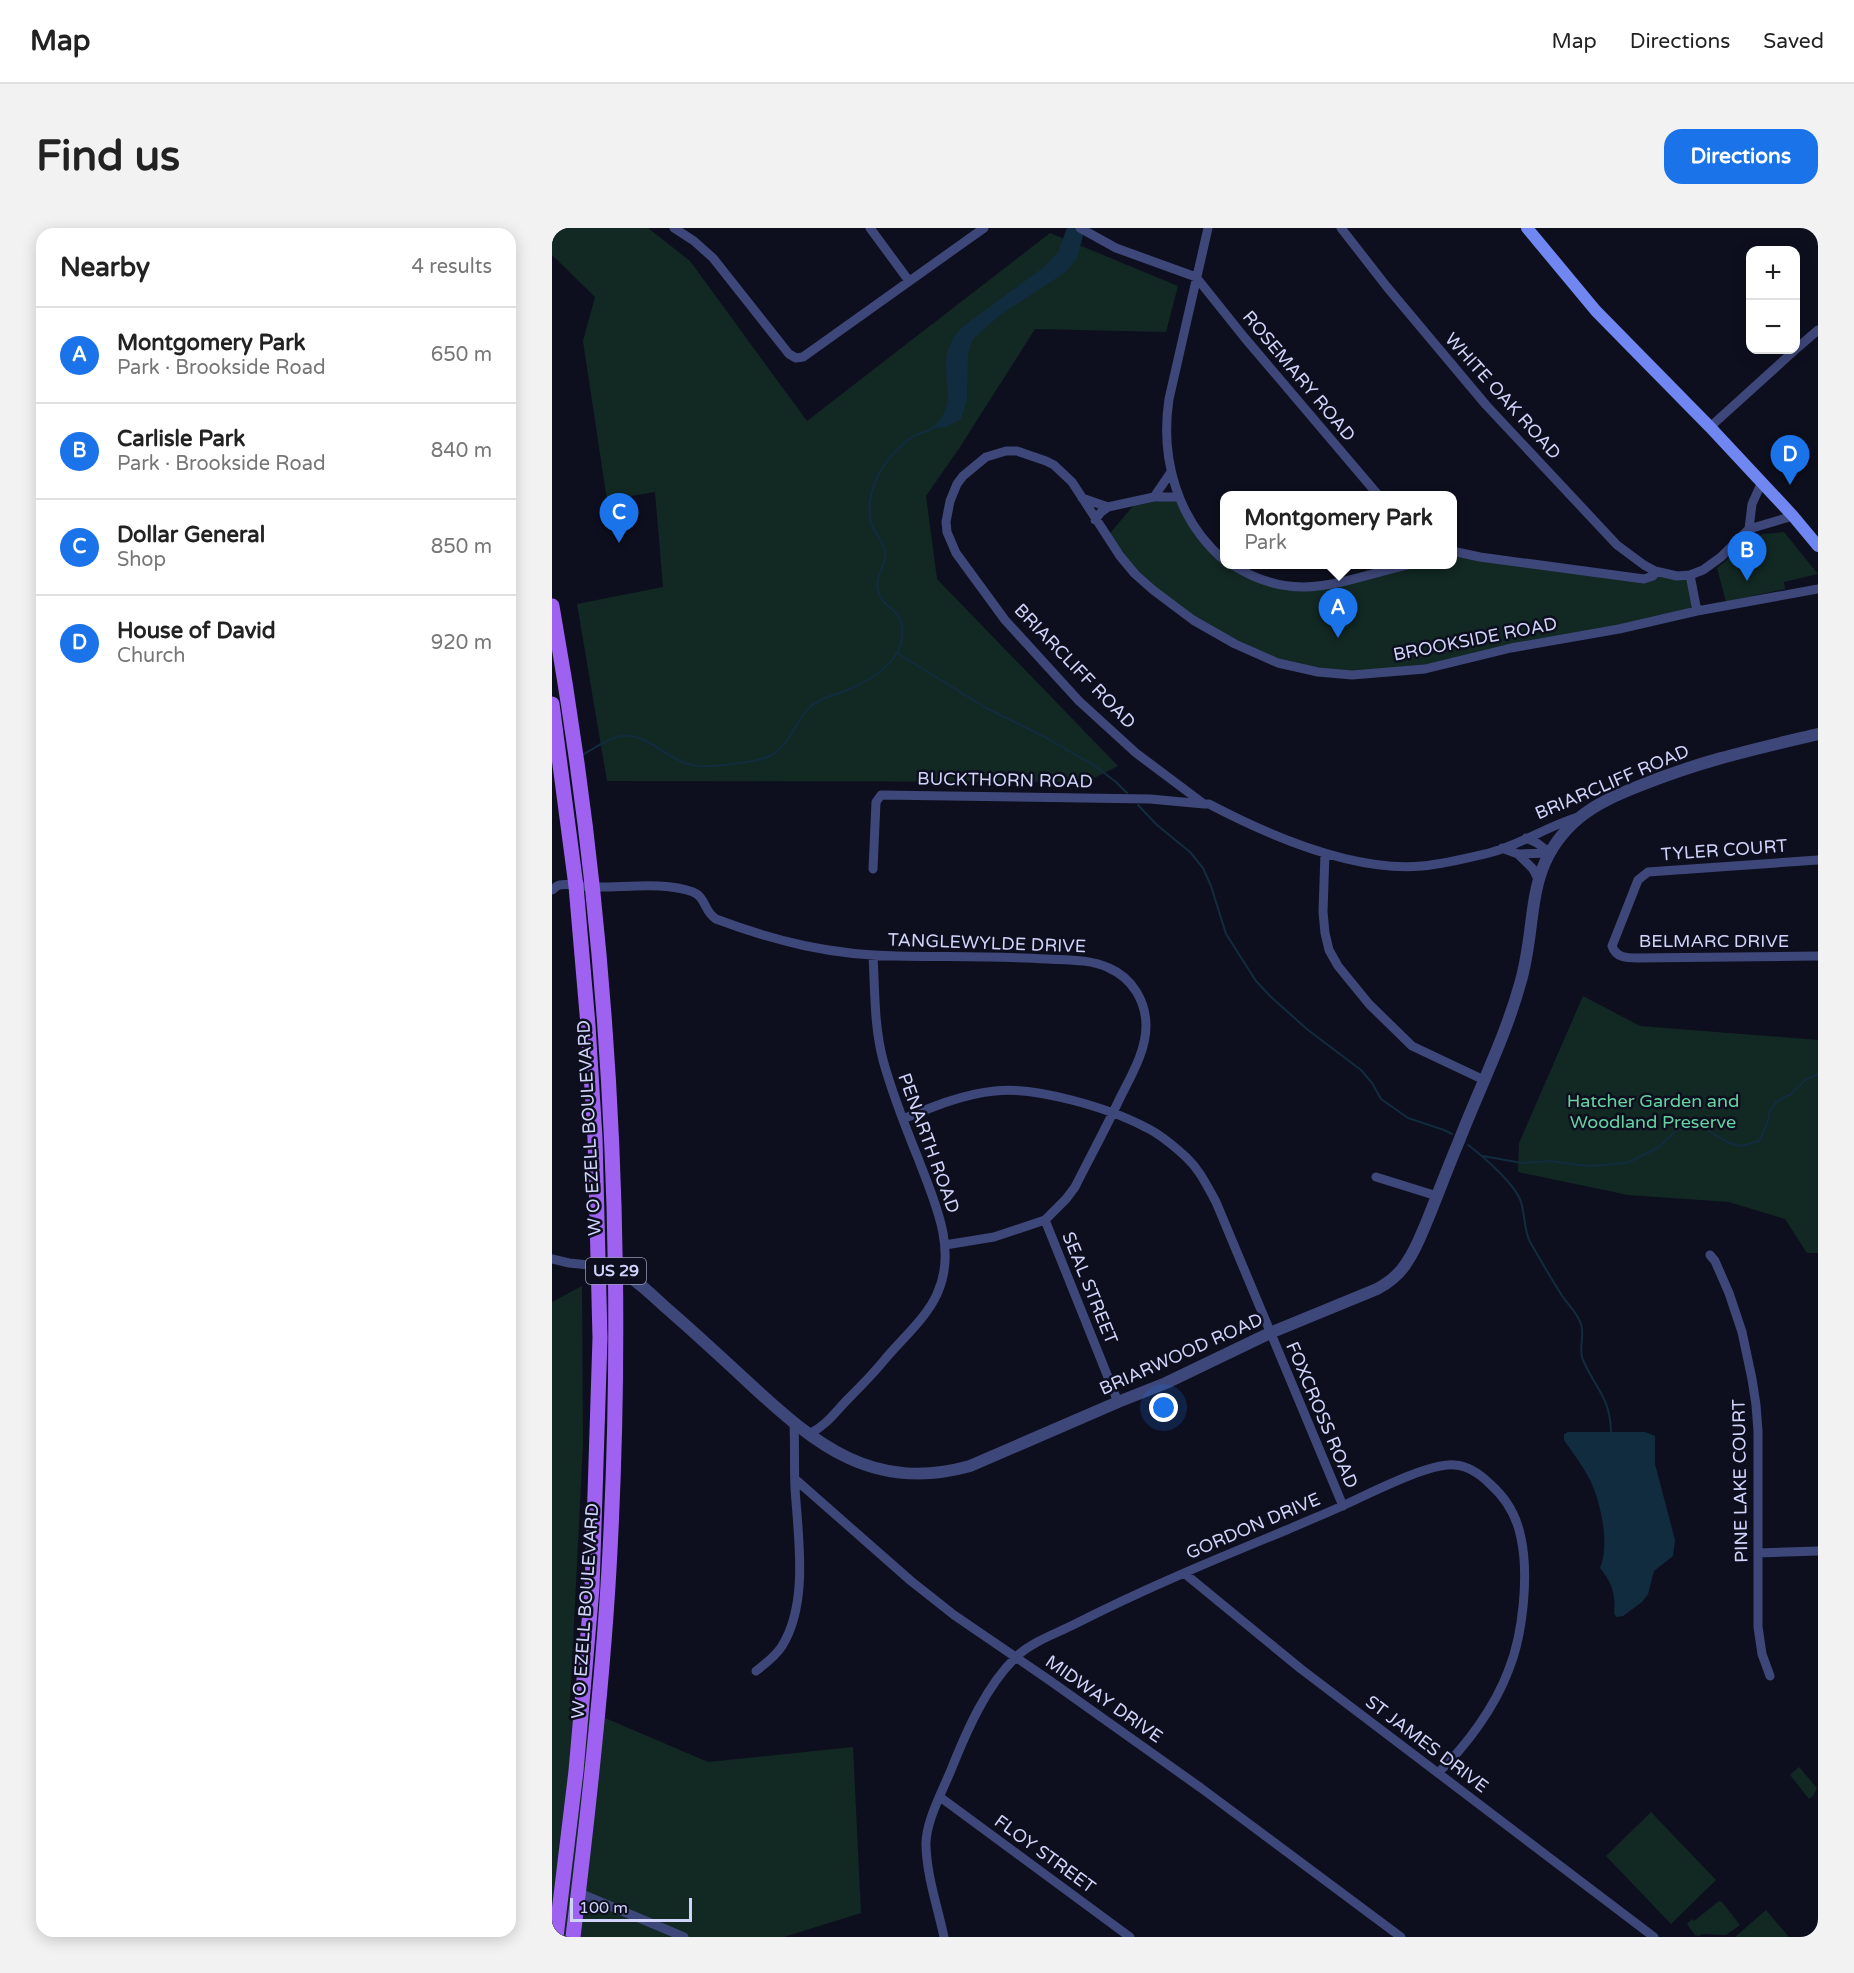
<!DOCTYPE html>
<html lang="en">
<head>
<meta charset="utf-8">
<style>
	body { margin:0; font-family:"Varela Round",sans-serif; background:#f2f2f2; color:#222 }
	.controls { position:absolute; right:18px; top:18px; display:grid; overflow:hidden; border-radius:12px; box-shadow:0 3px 15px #0003 }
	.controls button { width:54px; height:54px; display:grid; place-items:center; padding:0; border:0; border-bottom:2px solid #e0e0e0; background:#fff; color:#222; font:30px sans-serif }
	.scale { position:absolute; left:18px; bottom:15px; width:122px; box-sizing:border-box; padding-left:6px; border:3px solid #d0d4fa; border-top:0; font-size:16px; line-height:21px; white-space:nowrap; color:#d0d4fa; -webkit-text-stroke:4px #0e0f1e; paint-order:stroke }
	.you { position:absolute; left:612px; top:1180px; width:21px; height:21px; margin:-15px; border:4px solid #fff; border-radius:50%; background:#1a73e8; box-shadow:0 0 0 9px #1a73e833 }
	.badge { display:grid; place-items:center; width:39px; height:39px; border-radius:50%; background:#1a73e8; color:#fff; font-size:20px; font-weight:700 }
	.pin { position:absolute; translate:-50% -50px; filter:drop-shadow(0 2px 3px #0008) }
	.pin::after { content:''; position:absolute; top:32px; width:21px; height:18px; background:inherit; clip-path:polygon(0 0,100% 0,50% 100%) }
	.popup { position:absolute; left:668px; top:263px; width:237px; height:78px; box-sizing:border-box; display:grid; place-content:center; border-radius:12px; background:#fff; filter:drop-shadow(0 2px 4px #0005); font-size:20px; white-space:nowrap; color:#767676 }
	.popup b { font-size:22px; color:#222 }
	.popup::after { content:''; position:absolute; left:50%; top:100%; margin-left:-12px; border:12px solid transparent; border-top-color:#fff }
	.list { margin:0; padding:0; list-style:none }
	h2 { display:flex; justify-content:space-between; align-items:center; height:78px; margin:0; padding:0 24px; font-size:26px }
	h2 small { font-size:20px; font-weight:400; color:#767676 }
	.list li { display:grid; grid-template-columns:39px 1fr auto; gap:18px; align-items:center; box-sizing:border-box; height:96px; padding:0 24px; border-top:2px solid #e0e0e0 }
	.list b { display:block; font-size:22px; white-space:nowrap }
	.list p { margin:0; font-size:20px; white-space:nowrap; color:#767676 }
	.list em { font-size:20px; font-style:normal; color:#767676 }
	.map { position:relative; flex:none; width:1266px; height:1709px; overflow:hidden; border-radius:18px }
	header { display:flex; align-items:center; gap:36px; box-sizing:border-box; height:84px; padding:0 30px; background:#fff; border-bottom:2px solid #e0e0e0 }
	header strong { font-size:28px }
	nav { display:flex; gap:33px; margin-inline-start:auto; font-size:21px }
	.intro { display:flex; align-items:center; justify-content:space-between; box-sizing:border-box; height:144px; padding:0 36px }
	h1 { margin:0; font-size:42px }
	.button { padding:15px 27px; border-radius:18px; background:#1a73e8; color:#fff; font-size:21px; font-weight:700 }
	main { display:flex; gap:36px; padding:0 36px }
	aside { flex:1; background:#fff; border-radius:18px; box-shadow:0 3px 15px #0003 }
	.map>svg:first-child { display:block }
</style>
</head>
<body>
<header>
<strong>Map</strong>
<nav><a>Map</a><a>Directions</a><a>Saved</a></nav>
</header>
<div class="intro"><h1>Find us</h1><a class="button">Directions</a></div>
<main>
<aside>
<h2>Nearby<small>4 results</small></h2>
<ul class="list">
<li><span class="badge">A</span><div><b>Montgomery Park</b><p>Park · Brookside Road</p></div><em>650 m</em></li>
<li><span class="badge">B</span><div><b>Carlisle Park</b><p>Park · Brookside Road</p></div><em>840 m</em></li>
<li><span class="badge">C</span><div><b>Dollar General</b><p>Shop</p></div><em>850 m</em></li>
<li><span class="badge">D</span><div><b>House of David</b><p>Church</p></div><em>920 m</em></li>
</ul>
</aside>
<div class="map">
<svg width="1266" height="1709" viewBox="0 0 1266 1709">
	<rect width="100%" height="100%" fill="#0e0f1e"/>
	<path fill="#122823" d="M0,0H96L138,33L255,193L498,5L626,58L614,104L483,101L408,219L374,268L385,351L566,538L534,554L55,553L25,376L111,359L103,264L55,272L31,113L43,69L0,27Z
		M627,269L664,325L672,329V336L684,337L709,351L752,359L844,337L900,336V322L1101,348L1138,347L1145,383L873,441L800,447L726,435L662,404L601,362L554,310L581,278Z
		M1232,304L1266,346L1232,354L1233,361L1174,374L1165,340L1203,309L1212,306Z
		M1031,768L1088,798L1266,812V1025H1255L1233,991L1177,974L1076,967L966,944L967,915Z
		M30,1058L31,1216L18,1475L156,1534L301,1519L309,1685L232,1709H0V1074Z
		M1247,1539L1265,1560L1261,1568L1257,1571L1238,1547Z
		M1099,1584L1164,1652L1119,1696L1054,1628Z
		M1167,1673L1170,1674L1188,1697L1174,1707L1150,1706L1147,1708L1143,1707L1135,1696L1140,1691L1142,1693Z
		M1214,1682L1237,1709H1183Z"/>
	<path fill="#122c3f" d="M515,0H533L525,30L514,44L448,87L421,111L416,125L415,172L409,191L394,199L378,201C411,176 386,150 397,119C400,111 405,105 410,99L492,39L506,24Z
		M1016,1204H1093L1103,1208V1236L1123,1312L1121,1328L1102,1343L1096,1366L1090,1374L1071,1388L1064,1389L1062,1385C1064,1366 1060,1355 1048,1340C1058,1318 1049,1274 1038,1252C1031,1238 1021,1225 1012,1212V1206Z"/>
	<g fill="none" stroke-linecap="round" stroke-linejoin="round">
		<path stroke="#122c3f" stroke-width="2" d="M345,425L434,480L491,508L543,538L564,554L575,565
			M30,527C42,521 57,509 71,508C90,506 109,523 124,531C131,535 139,537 146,538C161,539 205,534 218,528C240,517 245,485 265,474C274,468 285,467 295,462C313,455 335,442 345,425C349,420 349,414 350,408C353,379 331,383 326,363C322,348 335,338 333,324C331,311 320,303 318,291C315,263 327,240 345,222C350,218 354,212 359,210C365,206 373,204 380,201
			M586,577L605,597L638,624L651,640L659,658L674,706L704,753L719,769L756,802L809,842L820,855L829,871L856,890L892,902L900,906
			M916,917C931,928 964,957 969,974C973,987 972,1002 978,1014C988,1031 998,1049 1009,1066C1015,1076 1025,1084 1029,1096C1033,1108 1026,1121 1031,1132C1043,1160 1058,1169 1059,1203
			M931,928L970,935L998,933L1036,938L1075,935L1107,919L1128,899L1141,897L1154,901L1177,915L1189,918L1207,913L1215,896L1218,883L1224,874L1239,866L1253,852L1266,846"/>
		<path stroke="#3e4779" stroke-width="9" d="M122,0L142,13L161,30L237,126L244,130L251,129L432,0
			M318,0L357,53
			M528,0L564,20L644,49L692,109L827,268
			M656,0L617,171C608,230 625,292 672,332
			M789,0L835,59L934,177L1065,317L1092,337L1103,343L1125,348L1138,347L1151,342L1169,329L1197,301L1241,288
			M1244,121L1266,102
			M1158,199L1243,122
			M602,269L619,244
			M530,270L556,279
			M543,292L549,284L556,279L602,269H627
			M1197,301L1200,276L1210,254
			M900,323L928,329L1092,351L1101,348L1103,343
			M679,336C745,379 792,351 859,336
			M1138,347L1145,383
			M1026,589C996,598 968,617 937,625C916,630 892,636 870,638C800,644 718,608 657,576H652L584,525L527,473L453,392L404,325L395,304L394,294L398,273L405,256L411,248L434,229L454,223H465L494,233L502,237L520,254L568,328L583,346L601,362L641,392L683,416L726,435L766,444L800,447L873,441L959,420L1067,401L1145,383L1266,361
			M974,610L985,615L998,625
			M950,620L966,626L998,625
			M773,625L771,684L773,705L777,722L786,738L817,776L860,818L932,852
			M966,626L981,641L986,651
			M1266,632L1096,644L1086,652L1060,718C1064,730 1075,730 1086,730L1266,728
			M321,641L324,574L329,567L598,571L652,576
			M0,662C3,660 5,657 8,657C15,655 32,659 40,659C71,660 112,653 141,664C154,669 152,684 164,691C225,714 280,727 345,728C395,729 445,728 495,731C516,732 538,731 557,740C580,750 594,773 594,798C594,823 579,848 568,870C554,900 538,929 523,959L514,971L493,992L442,1009L393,1017
			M351,891C380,879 411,866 443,863C483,858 557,880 593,899C608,906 622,918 634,929C648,942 655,958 664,974L791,1278
			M824,949L885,968
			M493,992L566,1174
			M1158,1027L1163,1033L1177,1065L1190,1104L1200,1151L1204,1177L1206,1203V1399L1210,1426L1218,1448
			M0,1031L17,1035L47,1038
			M257,1206C275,1197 283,1184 297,1170C310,1157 322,1145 334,1130C350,1111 375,1089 385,1066C406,1021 382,973 366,930C353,898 340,865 331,832C322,798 323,762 321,728
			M243,1251L359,1353L402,1387L497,1452L649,1560L849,1709
			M1206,1325L1266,1323
			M632,1345L749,1441L1102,1709
			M204,1443C213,1436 224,1428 230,1418C257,1375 246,1308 243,1260C242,1239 243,1218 242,1196
			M388,1569L578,1709
			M25,1664L132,1709
			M392,1709C386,1680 375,1649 374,1618C373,1595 390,1564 399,1542C415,1502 434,1458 465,1428C480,1414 503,1406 521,1397C591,1361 664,1331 737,1301C755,1293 773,1286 790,1278C815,1267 877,1234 903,1237C917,1238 929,1247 938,1256C954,1270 965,1289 969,1310C977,1347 971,1406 957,1441C943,1479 915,1517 886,1545"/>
		<path stroke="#3e4779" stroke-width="12" d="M57,1039C74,1041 100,1067 112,1078C141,1103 169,1129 197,1155C264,1217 321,1265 418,1238L566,1174L614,1155L718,1105L825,1061C838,1054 848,1046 855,1034C864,1021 869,1007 875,993C886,966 896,939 907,913C927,861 953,810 968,756C987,693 970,638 1027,590C1045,575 1067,566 1087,558C1148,533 1203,521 1266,506"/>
		<path stroke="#7087f1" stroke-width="12" d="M975,0L1044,83L1158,199L1241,288L1266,318"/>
		<path stroke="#9f62f0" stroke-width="15" d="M0,378C57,695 75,1020 57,1341C50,1464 36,1587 21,1709
			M0,476L24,658L36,797L43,910L48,1110L40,1360L24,1543L4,1709"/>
	</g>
	<g text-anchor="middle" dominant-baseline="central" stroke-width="5" stroke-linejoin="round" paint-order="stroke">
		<rect fill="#0e0f1e" stroke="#9699b8" stroke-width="1.5" x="34" y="1030" width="60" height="26" rx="4.5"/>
		<g font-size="16" font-weight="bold" fill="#d0d4fa">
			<text x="64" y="1043">US 29</text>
		</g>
		<g font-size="18" fill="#d0d4fa" stroke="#0e0f1e">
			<text transform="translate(747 148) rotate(50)">ROSEMARY ROAD</text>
			<text transform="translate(951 168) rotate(48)">WHITE OAK ROAD</text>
			<text transform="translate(923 411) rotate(-11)">BROOKSIDE ROAD</text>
			<text transform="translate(523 438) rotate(46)">BRIARCLIFF ROAD</text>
			<text transform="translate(453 552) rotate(1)">BUCKTHORN ROAD</text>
			<text transform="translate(1060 554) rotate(-23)">BRIARCLIFF ROAD</text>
			<text transform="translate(1172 622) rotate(-4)">TYLER COURT</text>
			<text x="1162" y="713">BELMARC DRIVE</text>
			<text transform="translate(435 715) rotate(2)">TANGLEWYLDE DRIVE</text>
			<text transform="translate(37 900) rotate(-93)">W O EZELL BOULEVARD</text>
			<text transform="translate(377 915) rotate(70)">PENARTH ROAD</text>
			<text transform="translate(538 1060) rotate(68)">SEAL STREET</text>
			<text transform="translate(629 1126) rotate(-24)">BRIARWOOD ROAD</text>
			<text transform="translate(770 1187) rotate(67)">FOXCROSS ROAD</text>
			<text transform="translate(1188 1253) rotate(-91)">PINE LAKE COURT</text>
			<text transform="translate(701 1298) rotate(-23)">GORDON DRIVE</text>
			<text transform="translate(33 1383) rotate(-86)">W O EZELL BOULEVARD</text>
			<text transform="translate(552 1471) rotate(35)">MIDWAY DRIVE</text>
			<text transform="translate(875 1516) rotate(37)">ST JAMES DRIVE</text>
			<text transform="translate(493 1626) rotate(36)">FLOY STREET</text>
		</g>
		<g font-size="18" fill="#64d3a1" stroke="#0e0f1e">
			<text x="1101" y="873">Hatcher Garden and<tspan x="1101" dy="21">Woodland Preserve</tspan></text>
		</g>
	</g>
</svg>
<div class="controls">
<button>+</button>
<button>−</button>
</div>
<div class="scale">100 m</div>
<div class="you"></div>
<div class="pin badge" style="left:786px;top:410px">A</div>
<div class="popup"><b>Montgomery Park</b>Park</div>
<div class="pin badge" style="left:1195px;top:353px">B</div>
<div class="pin badge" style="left:67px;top:315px">C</div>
<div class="pin badge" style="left:1238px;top:257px">D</div>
</div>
</main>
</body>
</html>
